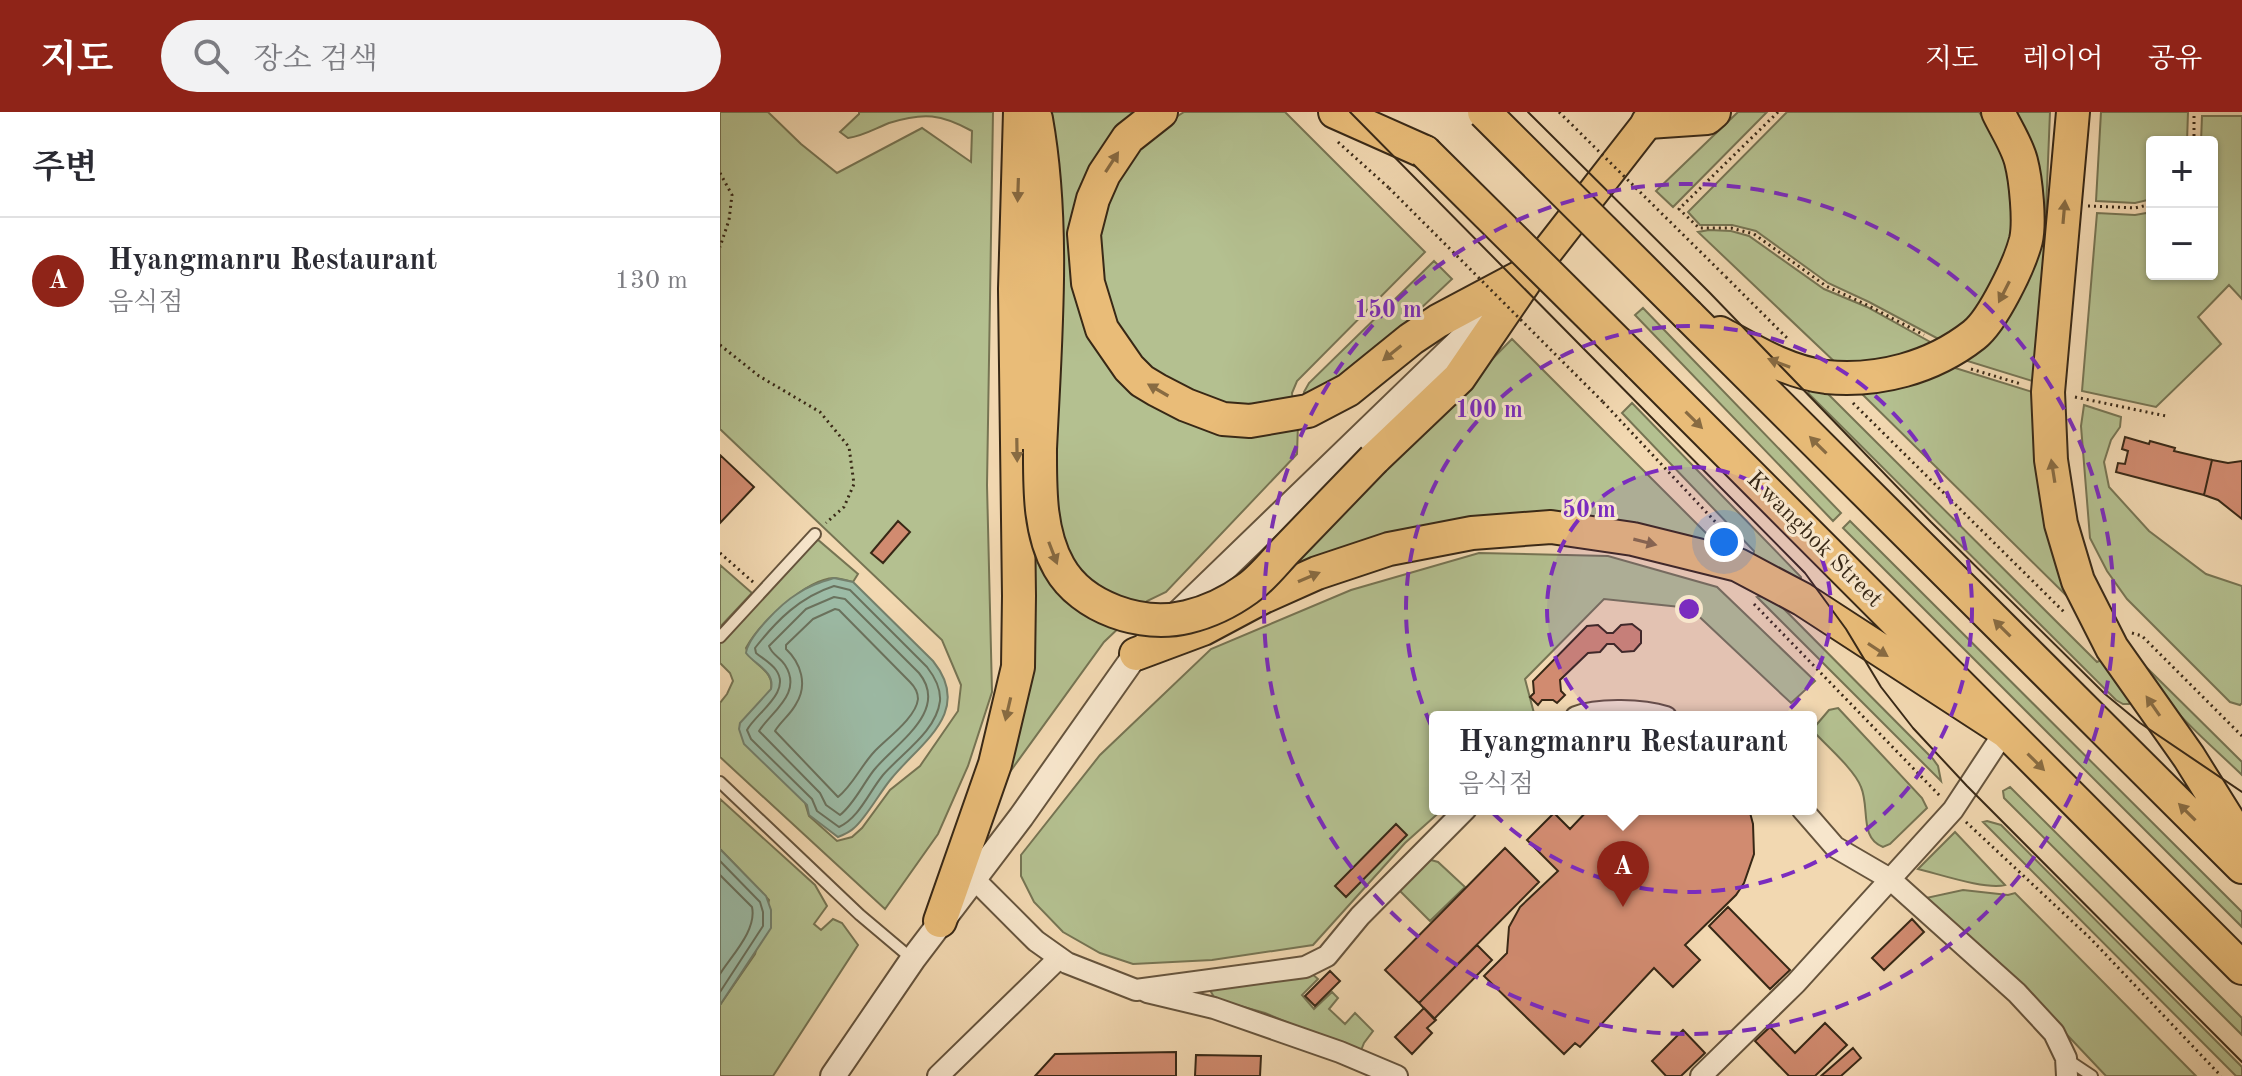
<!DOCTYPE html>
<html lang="ko">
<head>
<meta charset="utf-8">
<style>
	body { margin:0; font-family:"Old Standard TT","Noto Serif KR",serif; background:#f2f2f3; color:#2b2b33 }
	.controls { position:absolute; right:24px; top:24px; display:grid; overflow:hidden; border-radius:8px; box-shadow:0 2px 6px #0004 }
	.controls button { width:72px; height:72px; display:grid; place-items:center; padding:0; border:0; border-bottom:2px solid #e1e1e2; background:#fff; color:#2b2b33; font:40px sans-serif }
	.you { position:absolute; left:1004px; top:430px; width:28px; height:28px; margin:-20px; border:6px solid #fff; border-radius:50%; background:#1a73e8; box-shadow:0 0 0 12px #1a73e833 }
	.badge { display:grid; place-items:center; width:52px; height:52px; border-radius:50%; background:#8f2418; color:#fff; font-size:26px; font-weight:700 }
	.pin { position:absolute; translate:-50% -66px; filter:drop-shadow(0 2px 4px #0008) }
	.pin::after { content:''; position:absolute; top:42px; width:28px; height:24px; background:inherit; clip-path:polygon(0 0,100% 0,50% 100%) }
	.popup { position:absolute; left:709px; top:599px; width:388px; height:104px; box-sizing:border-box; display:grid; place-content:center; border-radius:8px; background:#fff; filter:drop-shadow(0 2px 6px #0005); font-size:26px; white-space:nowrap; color:#7c7c81 }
	.popup b { font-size:30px; color:#2b2b33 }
	.popup::after { content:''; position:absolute; left:50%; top:100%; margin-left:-16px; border:16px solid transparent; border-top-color:#fff }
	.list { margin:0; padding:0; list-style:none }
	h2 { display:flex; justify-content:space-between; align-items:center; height:104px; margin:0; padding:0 32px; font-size:34px }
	h2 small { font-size:26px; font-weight:400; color:#7c7c81 }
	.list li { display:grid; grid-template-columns:52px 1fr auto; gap:24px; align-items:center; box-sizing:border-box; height:128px; padding:0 32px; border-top:2px solid #e1e1e2 }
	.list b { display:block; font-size:30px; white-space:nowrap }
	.list p { margin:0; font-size:26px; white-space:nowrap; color:#7c7c81 }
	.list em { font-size:26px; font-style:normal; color:#7c7c81 }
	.icon { flex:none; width:44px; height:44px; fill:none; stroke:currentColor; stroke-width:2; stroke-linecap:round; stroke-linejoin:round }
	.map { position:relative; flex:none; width:1522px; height:964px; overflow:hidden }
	header { display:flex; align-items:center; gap:48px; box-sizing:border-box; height:112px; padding:0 40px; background:#8f2418; color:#fff }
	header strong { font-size:38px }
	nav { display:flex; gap:44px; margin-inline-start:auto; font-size:28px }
	.search { width:560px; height:72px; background:#f2f2f3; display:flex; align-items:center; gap:20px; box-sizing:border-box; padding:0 28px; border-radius:44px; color:#7c7c81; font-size:30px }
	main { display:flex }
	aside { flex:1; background:#fff }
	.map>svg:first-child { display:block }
</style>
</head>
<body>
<header>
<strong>지도</strong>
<div class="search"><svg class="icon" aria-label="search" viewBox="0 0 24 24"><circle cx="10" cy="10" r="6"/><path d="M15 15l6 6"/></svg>장소 검색</div>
<nav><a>지도</a><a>레이어</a><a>공유</a></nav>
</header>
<main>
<aside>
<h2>주변<small></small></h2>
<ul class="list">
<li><span class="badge">A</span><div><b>Hyangmanru Restaurant</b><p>음식점</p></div><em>130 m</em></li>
</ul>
</aside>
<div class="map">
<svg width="1522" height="964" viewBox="0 0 1522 964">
	<rect width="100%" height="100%" fill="#f2d8b1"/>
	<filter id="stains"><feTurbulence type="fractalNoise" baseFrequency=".0025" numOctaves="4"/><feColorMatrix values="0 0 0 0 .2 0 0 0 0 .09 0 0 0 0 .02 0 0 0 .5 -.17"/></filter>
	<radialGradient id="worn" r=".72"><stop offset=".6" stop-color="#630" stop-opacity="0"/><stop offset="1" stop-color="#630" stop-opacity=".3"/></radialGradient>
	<path fill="#b4c090" stroke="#767453" stroke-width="2" d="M0,0H48L81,32L117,61L202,16L251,50L252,19C221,2 204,0 169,11C154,17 143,24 128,26L120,20L139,2V0H273L267,373L272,580L248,654L218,722L165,797L0,645V591L7,582L13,569L10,561L0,551V531L97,427L138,462L133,470C128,469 120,466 114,466C86,467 39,512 26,536C31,554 55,557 51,577L89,704L117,729L132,725L142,716L170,678L200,654L238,599L241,573L222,528L0,317Z
		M326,0H420L356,113L409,269L578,312L577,342L446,480L427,489L384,530L287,664Z
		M464,0H565L705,140L577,269L572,281L573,291L530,297L474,286L414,248L378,170L382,93L394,63L439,16Z
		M1018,0H1047L953,95L936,79Z
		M1067,0H1259C1266,10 1275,20 1280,31C1295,68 1300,127 1281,164C1267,189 1245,210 1226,231L1149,190L1108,171L1036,119L1012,113H980L968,100Z
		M1288,0H1330L1319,271L1241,247L1306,158Z
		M1381,0H1468L1467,30H1432V87L1415,91L1376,89Z
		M1482,4H1522V187L1509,173L1478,205L1501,232L1436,295L1362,279L1377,101L1415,103L1432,100V162H1492V30H1481Z
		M989,118L1011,119L1029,124L1104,177L1147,195L1212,231L1190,244L1118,253L978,120Z
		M714,149L732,167L628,265L584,288V280L589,271Z
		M923,196L1121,401L1113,409L915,203Z
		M792,227L992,427L986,434L882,410L545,478Z
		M1232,255L1319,282L1357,494L1138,278Z
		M1097,271L1377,550L1386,546L1411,589L1409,592H1403L1396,588L1088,281Z
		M912,291L1081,465L1080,473L1031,452L1034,439L902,301Z
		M1364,293L1401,305L1400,315L1391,328L1384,350L1389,375L1429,419L1486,462L1522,474V591L1520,593L1510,590L1407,487L1387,459L1370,426L1361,314Z
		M1130,409L1522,800V815L1123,416Z
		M759,441L888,444L997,475L1095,569L1071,591L970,496L884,487L805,567L815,605H715V697H723L685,731L593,833L492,848L413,852L380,841L343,820L314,790L301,764V743L380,643L491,537L631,478Z
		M0,453L32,481L0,515Z
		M1042,484L1057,490L1213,647L1218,654L1221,669L1037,485Z
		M1424,553L1522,650V663C1488,630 1446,597 1424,553Z
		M1118,596L1202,686L1207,696L1170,732L1163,735C1139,726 1150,696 1141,675C1135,658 1105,632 1092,618L1109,598Z
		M1290,675L1522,906V923L1284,686L1283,679Z
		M0,687L95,773L107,794L94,812L101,818L113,807L122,811L138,833L53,964H0V893L35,842L49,788L0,737Z
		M1267,709L1281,713L1522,955V964H1516L1263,710Z
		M1235,720L1285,773C1266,778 1219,762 1198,757Z
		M711,748L718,750L745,775L710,809L677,776L706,749Z
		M1243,778L1288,783L1295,781L1476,964H1386L1333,908L1206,786Z
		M591,861L598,867L582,883L594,897L612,880L618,886L609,897L625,912L635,901L653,919L644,931L640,941L545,901L495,887L490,878L494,873Z"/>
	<path fill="#9cbba6" stroke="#74806c" stroke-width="2" d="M114,466L133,470L213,549C254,600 200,631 171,667C160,680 146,706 134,716C130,720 123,723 118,725L89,703L87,693L24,632L19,617L20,611L51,577C55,559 35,553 26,541C28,524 62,491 77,482C88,474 101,470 114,466Z
		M0,737L46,784L51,798V816L0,893Z"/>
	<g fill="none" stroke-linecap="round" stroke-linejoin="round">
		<path stroke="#6a725e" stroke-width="2" d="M114,474L130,478L207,555C214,564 221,576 220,589C216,620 182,641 163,663C149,680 139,706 119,715L97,699L92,687L31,627L27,618C36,601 72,580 56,558C51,551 42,546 36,541L35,536C57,508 80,485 114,474Z
			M114,485L125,487L199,561C230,599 175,632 154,658C143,672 134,692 120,703L106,693L100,681L39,619C52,599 83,581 65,553C60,545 52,543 49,534L86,497Z
			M115,497L119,498L190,570C194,574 198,580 198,587C196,606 166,627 154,640C141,654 132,674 118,685L55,619C61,609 71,602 76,592C88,573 81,551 66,537V533L93,507Z
			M0,749L40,790L43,800V814L0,880
			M0,763L32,795C37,818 12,843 0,862"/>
	</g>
	<path fill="#d18b70" stroke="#382816" stroke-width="2" d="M1405,325L1429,332L1430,329L1455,336L1454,339L1492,348L1484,383L1396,360L1398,351L1405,352L1408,339L1402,337Z
		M0,343L34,375L0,411Z
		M1492,348L1508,351L1522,349V407L1498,388L1484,383Z
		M178,409L190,420L163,451L151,441Z
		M912,512L921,519V531L914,539L902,540L894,532H887L880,540L868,541L840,568L841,579L845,583L837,591L833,588H822L818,593L810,585L814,581L813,569L867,514L878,513L887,521H893L901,513Z
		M869,697H1029L1033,712L1034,742L1024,771L1016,783L965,833L980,848L953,875L934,856L860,935L855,931L844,942L764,864L787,841L789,815L800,795L838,759L807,728L834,701L850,717Z
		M676,712L687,723L626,785L615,774Z
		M785,736L819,770L699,891L665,858Z
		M1008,795L1070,858L1050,877L989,814Z
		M1192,807L1204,820L1164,858L1152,846Z
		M757,833L772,848L714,907L699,891Z
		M610,859L620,869L595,894L585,884Z
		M704,896L716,908L707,916L712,921L692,942L675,925Z
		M1105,911L1127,933L1095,964H1069L1035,929L1050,915L1075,941Z
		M963,918L985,941L961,964H946L932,949Z
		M1133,936L1141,946L1121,964H1101Z
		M456,940V964H315L335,942Z
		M476,943L541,944L540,964H475Z"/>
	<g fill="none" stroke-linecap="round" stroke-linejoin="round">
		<g stroke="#66543d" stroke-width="14">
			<path id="service" d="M0,525L95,422
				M0,670L140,803L191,846
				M1348,948L1372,964"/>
		</g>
		<g stroke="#66543d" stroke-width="24">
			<path id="minor" d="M856,605C879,596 923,598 946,605
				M1082,697L1115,735L1170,767L1297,881L1334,921L1346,946L1347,964
				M254,767L316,829L347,851L416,878L585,855L607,844L640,804L746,697
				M427,880L494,896L620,940L677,964
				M218,964L339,846
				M981,964L1076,871L1233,698L1285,619"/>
		</g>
		<g stroke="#66543d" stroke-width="28">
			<path id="tertiary" d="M113,964L193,847L301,705L416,542L780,190"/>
		</g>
		<g stroke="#382816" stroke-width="34">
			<path id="primary" d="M812,159L928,10L938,0"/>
		</g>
		<g stroke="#382816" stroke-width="36">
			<path id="trunk" d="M441,0L408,26L384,62L373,87L364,122L368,171L382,217L409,256L422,269L437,278L466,293L503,307L530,309L588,299L628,278L691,227L718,209L812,159
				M615,0L705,40
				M1353,0L1328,280L1331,348L1341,412L1358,469L1392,536L1469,645L1522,730
				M316,7C335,113 325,229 320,337
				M928,10L987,6L994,0
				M968,203L1522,755
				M1000,221C1033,239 1067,260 1106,265C1158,270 1212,256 1254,223C1273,208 1300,152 1306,128C1310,110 1306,68 1301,49C1297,33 1285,15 1278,0
				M919,252L1522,856
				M654,347L739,266L810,162
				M416,542L483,517L543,485L597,461L669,437L752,421L831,415L913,427L1018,453L1082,487L1285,619
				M220,809L275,652L298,555L299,484L295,177L300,0"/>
		</g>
		<path stroke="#382816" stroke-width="3" stroke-dasharray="2 4" stroke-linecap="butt" d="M1058,0L959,97L979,116H1011L1034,122L1106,174L1147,193L1204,223
			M618,30L669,76
			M1474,30V0
			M0,61L12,83L9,108L0,135
			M1368,94L1415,96L1432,92
			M1006,165L1068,227
			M0,233L39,264L100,300L129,335L134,372L124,395L106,411
			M1251,257L1301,272
			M1355,285L1446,304
			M883,290L1003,418L1005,423
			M1133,291L1344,500
			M0,441L33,470
			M1034,492L1221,685
			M1412,521L1422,524L1522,624
			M1246,710L1370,826L1501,964"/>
		<use href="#service" stroke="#f7e6cc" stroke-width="10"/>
		<use href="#minor" stroke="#f7e6cc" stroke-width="20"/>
		<use href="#tertiary" stroke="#f7e6cc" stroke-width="24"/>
		<use href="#primary" stroke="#e9bc78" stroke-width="30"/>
		<use href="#trunk" stroke="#e9bc78" stroke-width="32"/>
		<path stroke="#382816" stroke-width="2" d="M630,0L1085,461L1126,517L1161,575L1193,616L1247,674L1522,950
			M808,0L990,181L1211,410L1385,582L1420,611L1522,680"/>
		<g stroke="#382816" stroke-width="36" stroke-linecap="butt">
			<path id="trunk-bridge" d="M764,0L968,203
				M705,40L919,252
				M320,337C320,376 319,420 339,455C362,496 422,516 467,505C488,500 509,490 527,477C543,466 556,448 570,434C598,405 626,376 654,347"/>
		</g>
		<path stroke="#382816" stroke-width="3" stroke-dasharray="2 4" stroke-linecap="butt" d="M839,0L1006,165
			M669,76L883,290"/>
		<use href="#trunk-bridge" stroke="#e9bc78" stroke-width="32"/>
	</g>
	<defs><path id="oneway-solid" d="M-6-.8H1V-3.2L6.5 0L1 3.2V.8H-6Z" transform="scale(2)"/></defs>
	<g fill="#886b42">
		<use href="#oneway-solid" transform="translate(392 50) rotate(-57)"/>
		<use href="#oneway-solid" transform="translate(298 78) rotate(92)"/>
		<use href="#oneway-solid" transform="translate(1344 100) rotate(-85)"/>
		<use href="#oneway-solid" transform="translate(1284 180) rotate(117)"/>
		<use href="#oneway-solid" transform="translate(672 241) rotate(141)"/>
		<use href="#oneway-solid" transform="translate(1059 251) rotate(-159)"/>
		<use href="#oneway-solid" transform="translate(438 278) rotate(-150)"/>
		<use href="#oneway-solid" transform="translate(974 308) rotate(45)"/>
		<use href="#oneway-solid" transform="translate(1098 333) rotate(-135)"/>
		<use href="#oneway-solid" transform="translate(297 338) rotate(89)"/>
		<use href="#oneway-solid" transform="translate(1333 359) rotate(-99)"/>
		<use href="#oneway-solid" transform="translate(925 430) rotate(14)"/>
		<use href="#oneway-solid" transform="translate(333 441) rotate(69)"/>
		<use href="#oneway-solid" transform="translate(589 465) rotate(-23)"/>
		<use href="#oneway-solid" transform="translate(1282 516) rotate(-135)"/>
		<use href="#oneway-solid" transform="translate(1158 538) rotate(33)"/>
		<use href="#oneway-solid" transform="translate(1433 594) rotate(-125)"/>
		<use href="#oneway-solid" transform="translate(288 597) rotate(103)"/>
		<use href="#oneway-solid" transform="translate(1316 650) rotate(45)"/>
		<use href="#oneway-solid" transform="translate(1467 700) rotate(-135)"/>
	</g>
	<circle cx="969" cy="497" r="142" fill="#7b2cbf" fill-opacity=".12"/>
	<g fill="none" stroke="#7b2cbf" stroke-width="4" stroke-dasharray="14 10">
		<circle cx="969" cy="497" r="142"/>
		<circle cx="969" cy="497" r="283"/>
		<circle cx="969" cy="497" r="425"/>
	</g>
	<g text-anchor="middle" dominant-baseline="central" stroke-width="6" stroke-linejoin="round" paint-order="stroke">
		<g font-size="24" fill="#382816" stroke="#f7e6cc">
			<text transform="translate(1094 428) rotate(45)">Kwangbok Street</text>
		</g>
	</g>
	<circle cx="969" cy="497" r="12" fill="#7b2cbf" stroke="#f7e6cc" stroke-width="4"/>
	<g font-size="24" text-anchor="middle" font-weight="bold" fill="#7b2cbf" stroke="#f7e6cc" stroke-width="6" stroke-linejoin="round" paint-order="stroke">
		<text x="668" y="205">150 m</text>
		<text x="769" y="305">100 m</text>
		<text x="869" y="405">50 m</text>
	</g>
	<rect width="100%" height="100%" filter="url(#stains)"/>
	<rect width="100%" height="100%" fill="url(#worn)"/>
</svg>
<div class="controls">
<button>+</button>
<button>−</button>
</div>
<div class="you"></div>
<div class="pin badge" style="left:903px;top:795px">A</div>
<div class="popup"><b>Hyangmanru Restaurant</b>음식점</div>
</div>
</main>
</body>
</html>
